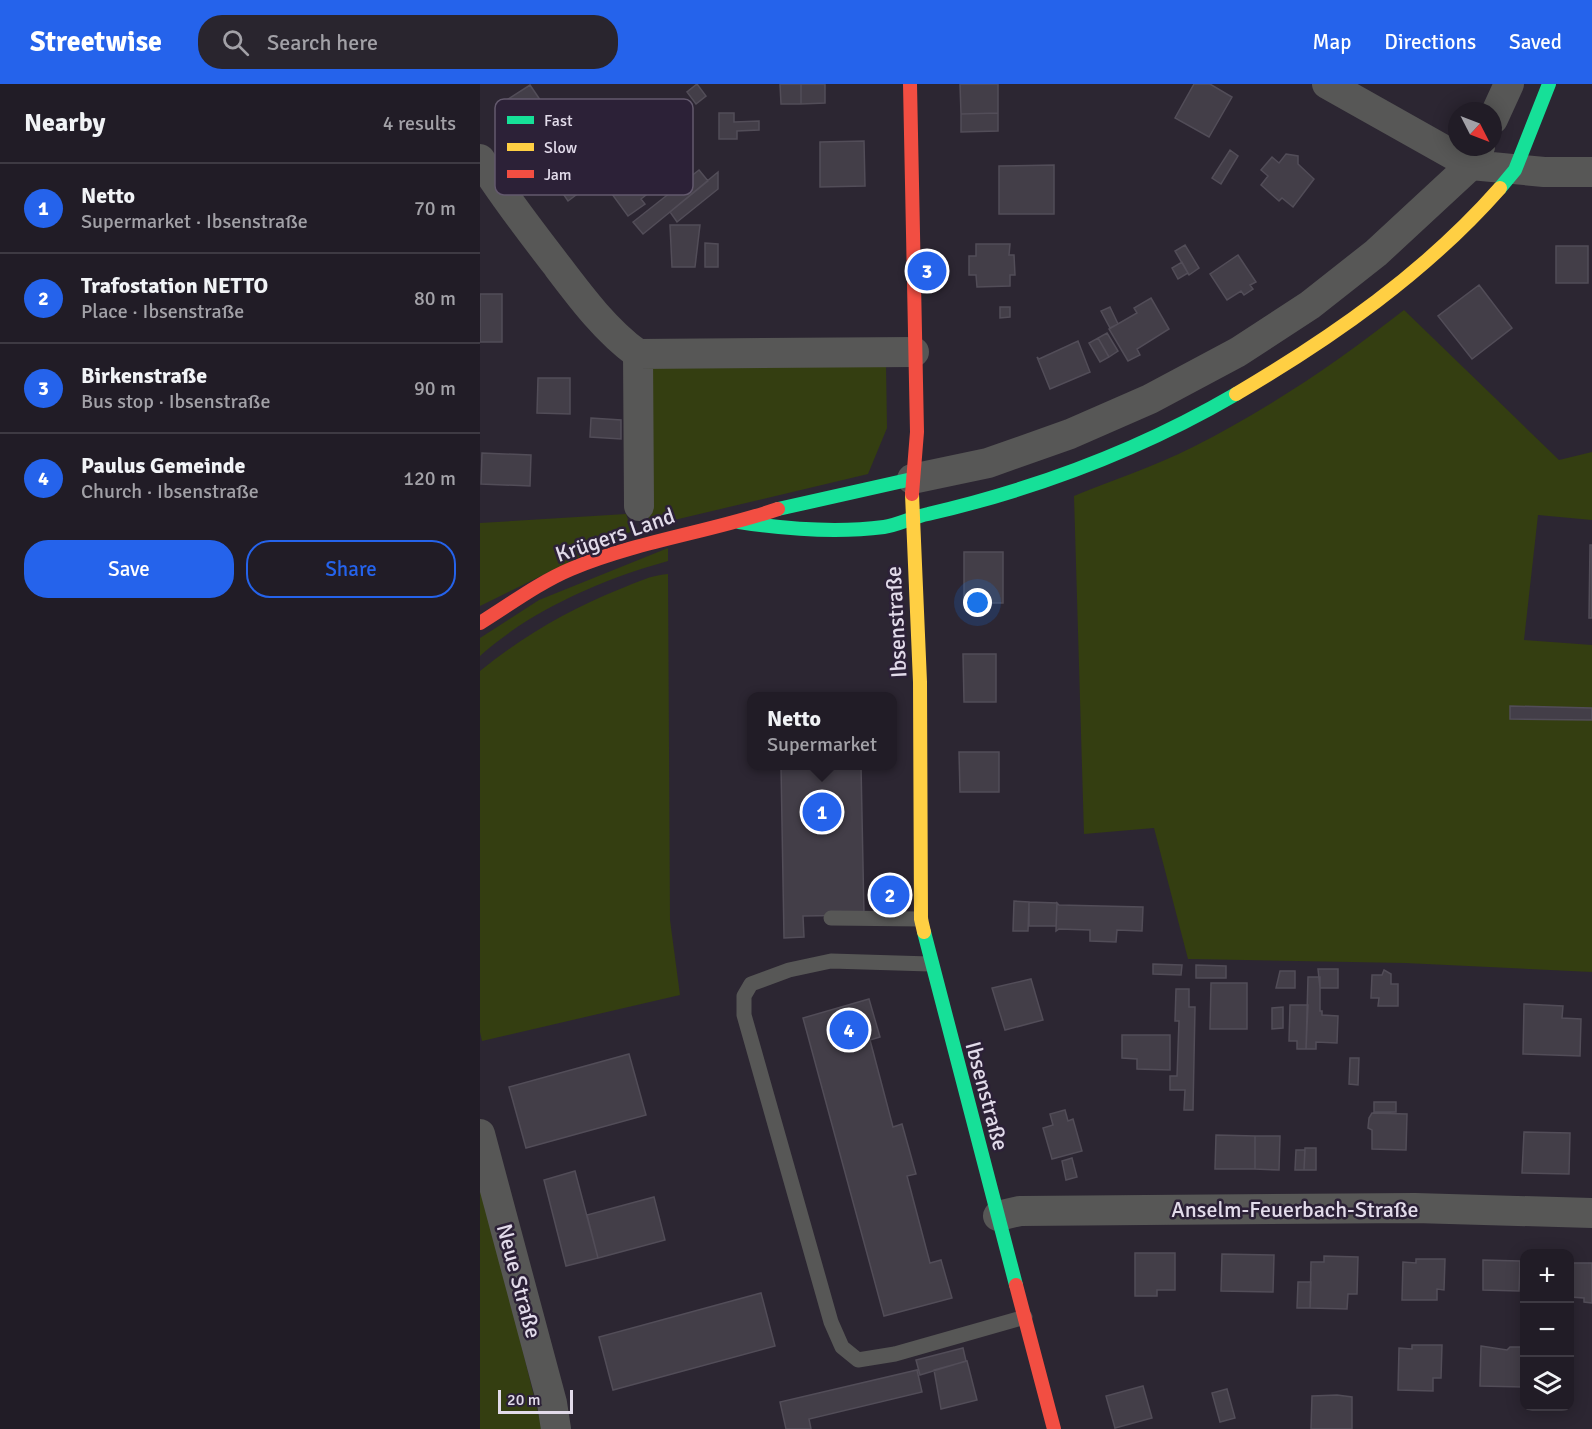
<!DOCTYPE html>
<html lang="en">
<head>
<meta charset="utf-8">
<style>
	body { margin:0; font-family:Signika,sans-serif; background:#29252e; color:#f1f3f6 }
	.controls { position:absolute; right:18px; bottom:18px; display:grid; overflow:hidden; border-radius:12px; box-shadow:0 3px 15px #0003 }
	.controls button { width:54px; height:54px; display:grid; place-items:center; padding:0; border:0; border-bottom:2px solid #3e3a43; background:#211c26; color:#f1f3f6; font:30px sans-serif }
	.compass { position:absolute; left:968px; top:18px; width:54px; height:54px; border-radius:50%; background:#211c26; box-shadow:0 3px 15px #0003; rotate:132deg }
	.scale { position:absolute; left:18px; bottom:15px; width:75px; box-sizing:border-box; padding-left:6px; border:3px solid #e2dbea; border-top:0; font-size:16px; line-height:21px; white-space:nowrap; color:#e2dbea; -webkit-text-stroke:4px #2c2137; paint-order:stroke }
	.you { position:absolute; left:498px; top:519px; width:21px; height:21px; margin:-15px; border:4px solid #fff; border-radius:50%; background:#1a73e8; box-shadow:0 0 0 9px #1a73e833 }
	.badge { display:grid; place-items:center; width:39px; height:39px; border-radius:50%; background:#2563eb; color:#fff; font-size:20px; font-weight:700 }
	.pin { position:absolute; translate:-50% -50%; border:3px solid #fff; box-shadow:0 2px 6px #0006 }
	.popup { position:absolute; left:267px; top:608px; width:150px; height:78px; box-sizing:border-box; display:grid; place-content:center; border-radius:12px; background:#211c26; filter:drop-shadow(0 2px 4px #0005); font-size:20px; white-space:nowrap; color:#a2a1a7 }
	.popup b { font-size:22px; color:#f1f3f6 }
	.popup::after { content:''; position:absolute; left:50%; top:100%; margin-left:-12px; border:12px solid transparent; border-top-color:#211c26 }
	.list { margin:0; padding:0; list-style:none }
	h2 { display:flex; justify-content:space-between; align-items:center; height:78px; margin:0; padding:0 24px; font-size:26px }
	h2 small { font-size:20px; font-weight:400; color:#a2a1a7 }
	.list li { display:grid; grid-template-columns:39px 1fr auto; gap:18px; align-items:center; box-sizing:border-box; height:90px; padding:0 24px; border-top:2px solid #3e3a43 }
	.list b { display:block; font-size:22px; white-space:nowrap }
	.list p { margin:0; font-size:20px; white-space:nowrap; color:#a2a1a7 }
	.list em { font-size:20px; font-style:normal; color:#a2a1a7 }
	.actions { display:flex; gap:12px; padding:18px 24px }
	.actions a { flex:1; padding:14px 0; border:2px solid #2563eb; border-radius:24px; text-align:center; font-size:21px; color:#2563eb }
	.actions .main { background:#2563eb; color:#fff }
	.icon { flex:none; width:33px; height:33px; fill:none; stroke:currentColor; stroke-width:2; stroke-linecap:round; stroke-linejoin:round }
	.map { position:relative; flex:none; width:1112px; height:1345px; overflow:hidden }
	header { display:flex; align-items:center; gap:36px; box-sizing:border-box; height:84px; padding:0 30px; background:#2563eb; color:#fff }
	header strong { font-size:28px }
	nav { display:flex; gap:33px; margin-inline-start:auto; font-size:21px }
	.search { width:420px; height:54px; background:#29252e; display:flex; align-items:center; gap:15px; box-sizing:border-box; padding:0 21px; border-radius:24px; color:#a2a1a7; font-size:22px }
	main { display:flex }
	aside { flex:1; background:#211c26 }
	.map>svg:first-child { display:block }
</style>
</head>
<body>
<header>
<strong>Streetwise</strong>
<div class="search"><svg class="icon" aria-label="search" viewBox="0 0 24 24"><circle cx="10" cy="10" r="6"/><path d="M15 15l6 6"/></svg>Search here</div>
<nav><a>Map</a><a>Directions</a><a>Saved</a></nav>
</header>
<main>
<aside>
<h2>Nearby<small>4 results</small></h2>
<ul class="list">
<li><span class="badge">1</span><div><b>Netto</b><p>Supermarket · Ibsenstraße</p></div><em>70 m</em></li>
<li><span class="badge">2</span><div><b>Trafostation NETTO</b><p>Place · Ibsenstraße</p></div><em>80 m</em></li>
<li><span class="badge">3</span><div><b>Birkenstraße</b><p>Bus stop · Ibsenstraße</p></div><em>90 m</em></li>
<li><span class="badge">4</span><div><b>Paulus Gemeinde</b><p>Church · Ibsenstraße</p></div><em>120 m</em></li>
</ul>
<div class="actions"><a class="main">Save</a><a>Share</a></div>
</aside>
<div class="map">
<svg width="1112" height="1345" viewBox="0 0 1112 1345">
	<rect width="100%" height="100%" fill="#2c2632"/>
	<path fill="#343e11" d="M924,226L1079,376L1112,368V436L1058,431L1044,556L1112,561V888L925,879L708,875L674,744L604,750L594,412C633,396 675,382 713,363C787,326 859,277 924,226Z
		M170,280L406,281L407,344L388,390L169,442L165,288Z
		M146,430L152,447L0,522V439Z
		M188,464V477C123,495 51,526 0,572V554L59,516Z
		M188,490L190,836L200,911L2,957L0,948V587C43,552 88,526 140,505C155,499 171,491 188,490Z
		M0,1093L62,1345H0Z"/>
	<path fill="#433e48" stroke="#524d58" stroke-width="1.5" d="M217,0L226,12L216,20L207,8Z
		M300,0H321V20H301Z
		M321,0H345V19L321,20Z
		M480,0H518V29L481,30Z
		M714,0H730L752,13L729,53L695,34Z
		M50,1L67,26L41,42L25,17Z
		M239,29H254V38L279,37V46L257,47V55H239Z
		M518,29V47L481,48V30Z
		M71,54L77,63L84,58L104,86L76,106L56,77L65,72L59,63Z
		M384,57L385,102L340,103V58Z
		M750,66L758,72L741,100L732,94Z
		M806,70L818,72V80L834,95L813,123L802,114L799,117L781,101L788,92L781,86L792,73L799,79Z
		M164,79L180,100L161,115L165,120L148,132L129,106Z
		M574,81V130H519V82Z
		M219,86L228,97L163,150L153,138Z
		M103,87L112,99L88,117L79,104Z
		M238,88V105L197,138L190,128Z
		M190,141H220L215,183H192Z
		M225,159L238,160V183H225Z
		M496,160H530L529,171H534L535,191H530V202L497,203L496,191H489V172H496Z
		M705,161L719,184L709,191L695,167Z
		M1076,162H1108V199H1076Z
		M758,171L776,198L770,201L773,205L764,211L761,207L747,216L730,190Z
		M702,178L708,189L698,195L692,184Z
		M999,201L1032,244L992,275L958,232Z
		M0,210H22V258H0Z
		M671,214L689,245L657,265L660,271L648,277L629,245L657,229L654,224Z
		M520,223H530V233L520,234Z
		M630,223L638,240L630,244L621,227Z
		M627,249L638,267L629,273L618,254Z
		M618,254L629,273L620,278L609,259Z
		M598,257L610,288L570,305L557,273L559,275Z
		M58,294H90V330L57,329Z
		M111,334L141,336V355L110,353Z
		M2,369L51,371L50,402L1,400Z
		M1110,461H1112V534H1109Z
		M484,468H523V519H484Z
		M483,570H516V618H484Z
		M1030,622L1112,624V636L1030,635Z
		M479,668H519V708H480Z
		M301,682H381L384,831L323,832L324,853L304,854Z
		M404,805H416V817H404Z
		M534,817L549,818L548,847H533Z
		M549,818L577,819L576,842H549Z
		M577,819L579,821L663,823L662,847L637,846L636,858L610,857V846L579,845L576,847Z
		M673,880L702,881L701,891L673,890Z
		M716,881L746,882V894H716Z
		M838,885H858V904H840Z
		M904,886L911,890V900H918V922H898L899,914H891L892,891H902Z
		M800,887H815V904H796Z
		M828,893H840V927H842V931L858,932L857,959L836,958V965H826Z
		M551,895L563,936L525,946L512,904Z
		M731,899H767V945H730Z
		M696,905H709V923H715L713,1026H704L705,1006H690V992H697L699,937H695Z
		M389,915L400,953L390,956L413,1043L422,1040L436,1090L427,1092L450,1179L461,1176L472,1214L404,1232L323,934Z
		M1044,920L1083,922L1082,934L1101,935L1100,972L1043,970Z
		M810,921H828L826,965H817V957H809Z
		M803,923V944L792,945V924Z
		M642,951H690V986L657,985V975L642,974Z
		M149,970L166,1031L46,1064L29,1003Z
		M870,974H879L878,1001L869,1000Z
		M894,1018H916V1028H894Z
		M585,1026L588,1037L593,1035L602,1067L572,1075L563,1044L573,1041L570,1030Z
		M892,1029L927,1030L926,1066L892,1065V1046L888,1044L889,1034Z
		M1044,1048L1090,1049L1089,1090L1042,1089Z
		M736,1051L775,1052V1085H735Z
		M775,1052H800L799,1086L775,1085Z
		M825,1064H836V1086H824Z
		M816,1066H825L824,1086H815Z
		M592,1074L597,1093L586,1096L582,1077Z
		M95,1087L118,1174L86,1182L64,1096Z
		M174,1113L185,1156L118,1174L107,1131Z
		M655,1169H695V1206H677V1212H655Z
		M742,1170L794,1171L793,1208L741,1207Z
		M844,1172L878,1173L877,1210H868L867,1225L830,1224L831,1178H844Z
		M936,1175H965L964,1206L957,1205V1216H922L923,1178L936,1179Z
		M1003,1176L1040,1177L1039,1207L1003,1206Z
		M1091,1179H1112V1219L1104,1218V1214L1090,1213Z
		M818,1198H831L830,1224H817Z
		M281,1209L295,1262L133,1306L119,1253Z
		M932,1261H962L961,1294H953V1307L918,1306L919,1264L932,1265Z
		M1001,1262L1027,1266L1030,1263H1044V1303L1000,1302Z
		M483,1264L486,1277L440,1291L436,1276Z
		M487,1277L497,1316L461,1325L454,1286Z
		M437,1286L442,1308L329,1335L331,1345H306L300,1318Z
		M663,1302L672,1334L635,1344L626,1312Z
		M747,1305L755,1334L740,1338L732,1309Z
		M857,1311L872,1313V1345H831L832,1312Z"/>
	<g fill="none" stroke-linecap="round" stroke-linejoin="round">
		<path stroke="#575756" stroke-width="15" d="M351,834L441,835
			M450,880L351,877L309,886L271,900L264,912V931L351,1238L362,1263L378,1276L415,1270L545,1233"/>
		<path stroke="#575756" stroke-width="30" d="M847,0L991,81L1064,88H1112
			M1013,35L1029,0
			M0,75C23,112 49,145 75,179C100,212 125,246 158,270L434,268
			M158,270L159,422
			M432,395L508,379L590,350L670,315L758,268L830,221L896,169L991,81L1000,63
			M0,1050L72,1319L76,1345
			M518,1132L540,1127L935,1124L1112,1129"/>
		<path stroke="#16e098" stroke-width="14" d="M1020,104L1035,86L1069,0
			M298,425L432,395
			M259,438C305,445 358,449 404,443C418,441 433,433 448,430C556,405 660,366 756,310
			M444,848L536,1201"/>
		<path stroke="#ffcf43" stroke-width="14" d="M756,310C853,253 946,188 1020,104
			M432,410L440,598L441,835L444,848"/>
		<path stroke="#f24e42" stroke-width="14" d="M430,0L437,348L432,410
			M0,539C29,521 60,498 91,485C158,457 230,448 298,425
			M536,1201L574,1345"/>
	</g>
	<g text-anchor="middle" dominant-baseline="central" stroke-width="5" stroke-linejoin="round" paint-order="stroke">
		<g font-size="22" fill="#e2dbea" stroke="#2c2137">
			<text transform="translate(135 451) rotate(-19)">Krügers Land</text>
			<text transform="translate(416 538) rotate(-93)">Ibsenstraße</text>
			<text transform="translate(507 1012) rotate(75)">Ibsenstraße</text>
			<text x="815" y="1125">Anselm-Feuerbach-Straße</text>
			<text transform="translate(39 1197) rotate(75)">Neue Straße</text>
		</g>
	</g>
	<rect x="15" y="15" width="198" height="96" rx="9" fill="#2c2137" stroke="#63596d" stroke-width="1.5"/>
	<rect x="27" y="32" width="27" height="8" fill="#16e098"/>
	<rect x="27" y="59" width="27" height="8" fill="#ffcf43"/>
	<rect x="27" y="86" width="27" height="8" fill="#f24e42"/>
	<g font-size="16" fill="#e2dbea">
		<text x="64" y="42">Fast</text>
		<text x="64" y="69">Slow</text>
		<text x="64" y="96">Jam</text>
	</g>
</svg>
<div class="controls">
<button>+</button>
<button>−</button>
<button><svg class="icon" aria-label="layers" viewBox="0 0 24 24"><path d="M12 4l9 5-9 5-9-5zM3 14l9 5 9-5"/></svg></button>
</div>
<svg class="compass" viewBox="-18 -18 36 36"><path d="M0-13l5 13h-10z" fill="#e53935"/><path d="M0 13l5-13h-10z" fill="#a2a1a7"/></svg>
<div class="scale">20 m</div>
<div class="you"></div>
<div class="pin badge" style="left:342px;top:728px">1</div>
<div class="popup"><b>Netto</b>Supermarket</div>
<div class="pin badge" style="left:410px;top:811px">2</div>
<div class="pin badge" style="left:447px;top:187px">3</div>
<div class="pin badge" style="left:369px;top:946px">4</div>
</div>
</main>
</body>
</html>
